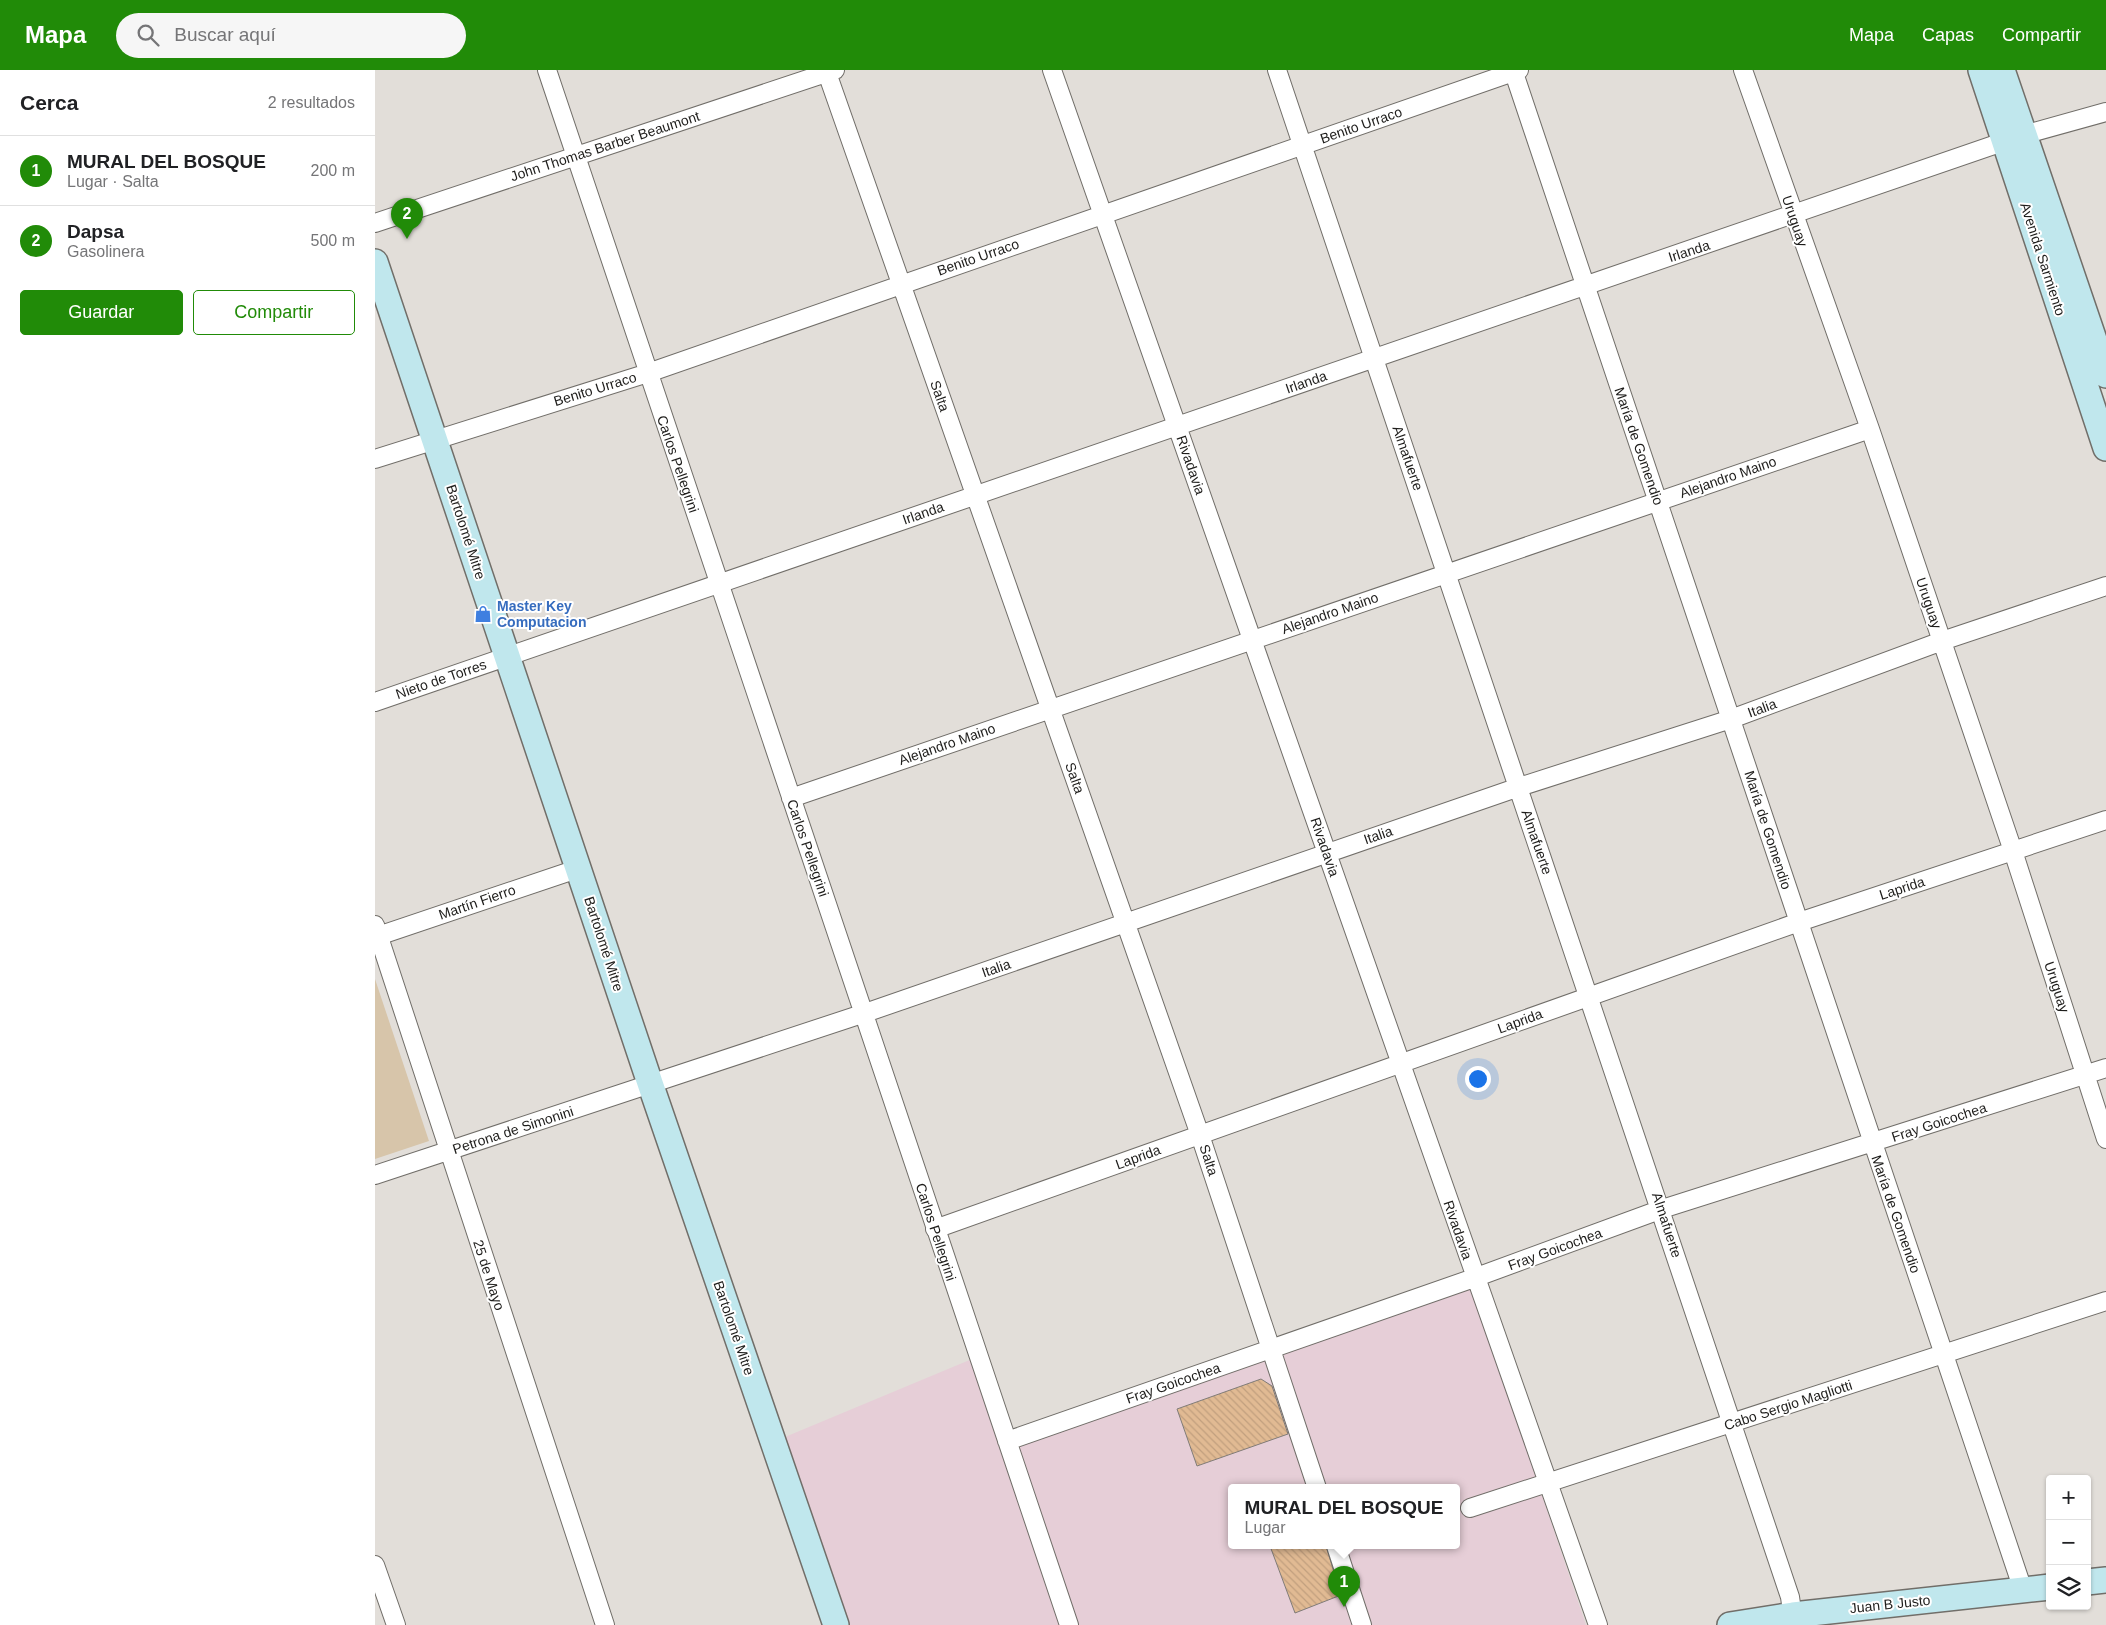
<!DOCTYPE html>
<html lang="es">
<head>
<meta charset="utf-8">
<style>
	body { margin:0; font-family:Arial,sans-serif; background:#f6f6f6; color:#202124 }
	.controls { position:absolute; right:15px; bottom:15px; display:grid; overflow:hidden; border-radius:5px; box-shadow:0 1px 4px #0004 }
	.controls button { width:45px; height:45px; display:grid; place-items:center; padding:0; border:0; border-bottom:1px solid #e0e0e0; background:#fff; color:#202124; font:25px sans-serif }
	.you { position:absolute; left:1102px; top:1008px; width:18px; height:18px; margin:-12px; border:4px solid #fff; border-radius:50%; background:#1a73e8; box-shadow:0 0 0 8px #1a73e833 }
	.badge { display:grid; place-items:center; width:32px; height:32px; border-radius:50%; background:#218b08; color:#fff; font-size:16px; font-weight:700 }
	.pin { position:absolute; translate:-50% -41px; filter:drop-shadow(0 1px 2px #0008) }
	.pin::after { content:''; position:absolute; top:26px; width:18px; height:15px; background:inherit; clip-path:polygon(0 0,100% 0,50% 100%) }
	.popup { position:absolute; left:853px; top:1414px; width:232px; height:65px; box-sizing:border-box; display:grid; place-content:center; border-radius:5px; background:#fff; filter:drop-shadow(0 1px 4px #0005); font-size:16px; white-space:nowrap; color:#757577 }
	.popup b { font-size:19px; color:#202124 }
	.popup::after { content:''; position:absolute; left:50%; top:100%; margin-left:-10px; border:10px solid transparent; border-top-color:#fff }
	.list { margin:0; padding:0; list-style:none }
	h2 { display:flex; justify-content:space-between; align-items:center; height:65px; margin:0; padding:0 20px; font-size:21px }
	h2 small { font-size:16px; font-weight:400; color:#757577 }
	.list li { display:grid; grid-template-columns:32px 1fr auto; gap:15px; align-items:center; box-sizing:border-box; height:70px; padding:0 20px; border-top:1px solid #e0e0e0 }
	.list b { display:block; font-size:19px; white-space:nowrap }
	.list p { margin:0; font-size:16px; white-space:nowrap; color:#757577 }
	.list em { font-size:16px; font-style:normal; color:#757577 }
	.actions { display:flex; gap:10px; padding:15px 20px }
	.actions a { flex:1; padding:11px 0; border:1px solid #218b08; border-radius:5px; text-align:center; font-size:18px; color:#218b08 }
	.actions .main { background:#218b08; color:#fff }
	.icon { flex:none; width:28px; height:28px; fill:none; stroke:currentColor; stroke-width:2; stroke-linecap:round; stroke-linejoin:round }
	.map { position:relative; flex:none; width:1731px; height:1555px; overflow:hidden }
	header { display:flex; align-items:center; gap:30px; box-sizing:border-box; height:70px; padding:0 25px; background:#218b08; color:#fff }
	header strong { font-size:24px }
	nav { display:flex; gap:28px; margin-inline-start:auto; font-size:18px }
	.search { width:350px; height:45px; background:#f6f6f6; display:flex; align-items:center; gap:12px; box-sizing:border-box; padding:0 18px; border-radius:28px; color:#757577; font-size:19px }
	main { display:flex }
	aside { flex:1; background:#fff }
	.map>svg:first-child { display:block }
</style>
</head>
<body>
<header>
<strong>Mapa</strong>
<div class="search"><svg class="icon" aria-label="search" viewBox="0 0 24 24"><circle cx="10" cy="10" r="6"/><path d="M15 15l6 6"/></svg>Buscar aquí</div>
<nav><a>Mapa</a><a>Capas</a><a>Compartir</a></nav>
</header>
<main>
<aside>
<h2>Cerca<small>2 resultados</small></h2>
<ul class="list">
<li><span class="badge">1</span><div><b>MURAL DEL BOSQUE</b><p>Lugar · Salta</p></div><em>200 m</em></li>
<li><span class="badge">2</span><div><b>Dapsa</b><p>Gasolinera</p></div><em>500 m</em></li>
</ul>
<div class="actions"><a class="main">Guardar</a><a>Compartir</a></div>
</aside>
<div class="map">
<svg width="1731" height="1555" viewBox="0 0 1731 1555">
	<defs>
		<pattern id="building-back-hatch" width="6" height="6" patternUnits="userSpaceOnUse" patternTransform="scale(1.25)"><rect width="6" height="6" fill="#e1ba93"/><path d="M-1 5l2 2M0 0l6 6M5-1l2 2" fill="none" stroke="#c19f7e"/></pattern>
	</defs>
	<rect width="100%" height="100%" fill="#e2ded9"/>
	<path fill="#e6ced7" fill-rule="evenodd" d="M1096,1216L1211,1555H472L410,1367L597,1289L626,1381ZM856,1418H1082V1476H856Z"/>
	<path fill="#d7c5aa" d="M0,909L54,1071L0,1089Z"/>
	<path fill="url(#building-back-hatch)" stroke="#807c78" d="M886,1309L897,1316L913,1364L822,1396L802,1339Z
		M895,1476H951L966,1525L920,1543Z"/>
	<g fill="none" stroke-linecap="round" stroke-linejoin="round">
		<g stroke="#716e69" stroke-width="20">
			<path id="minor" d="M172,0L694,1555
				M451,0L825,1065L942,1418
				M677,0L1223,1555
				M902,0L1415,1527L1419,1555
				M1138,0L1648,1520
				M1368,0L1495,359L1638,781L1731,1069
				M0,153L460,0
				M0,389L273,303L1144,0
				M0,632L1648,65L1731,42
				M416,728L1495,359
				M0,855L230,1555
				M0,867L205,798
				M0,1105L490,943L1144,717L1356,649L1567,571L1731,516
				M560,1159L1424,852L1731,750
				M632,1371L1099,1208L1287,1139L1731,998
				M1095,1438L1731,1231
				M961,1476L987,1555
				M0,1495L21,1555"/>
		</g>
		<g stroke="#716e69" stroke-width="28">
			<path id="secondary" d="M1606,0L1731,378
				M1627,0L1731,305
				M0,192L276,1016L461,1555
				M1712,1512L1731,1510
				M1355,1555L1418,1545L1675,1517"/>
		</g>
		<use href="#minor" stroke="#fff" stroke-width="18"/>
		<use href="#secondary" stroke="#c0e7ed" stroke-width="25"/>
	</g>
	<defs>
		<g id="shop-bare" transform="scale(1.35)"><path d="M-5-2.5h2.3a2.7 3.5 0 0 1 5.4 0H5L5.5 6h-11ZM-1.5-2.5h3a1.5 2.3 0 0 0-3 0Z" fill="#3f7fe0" stroke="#fff" stroke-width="2.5" paint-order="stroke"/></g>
	</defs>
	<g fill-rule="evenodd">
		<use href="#shop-bare" x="108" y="544"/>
	</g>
	<g text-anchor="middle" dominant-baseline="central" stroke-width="4" stroke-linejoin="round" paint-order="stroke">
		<g font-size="14" fill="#1e1d1b" stroke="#fff">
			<text transform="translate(986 55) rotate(-19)">Benito Urraco</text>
			<text transform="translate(230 76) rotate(-18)">John Thomas Barber Beaumont</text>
			<text transform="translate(1420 151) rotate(71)">Uruguay</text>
			<text transform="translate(1314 181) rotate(-18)">Irlanda</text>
			<text transform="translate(603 187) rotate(-19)">Benito Urraco</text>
			<text transform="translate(1668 189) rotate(72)">Avenida Sarmiento</text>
			<text transform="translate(931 312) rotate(-19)">Irlanda</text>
			<text transform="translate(220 319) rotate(-17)">Benito Urraco</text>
			<text transform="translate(565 326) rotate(71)">Salta</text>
			<text transform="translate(1264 376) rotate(71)">María de Gomendio</text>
			<text transform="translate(1033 388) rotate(71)">Almafuerte</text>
			<text transform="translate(303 394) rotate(71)">Carlos Pellegrini</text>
			<text transform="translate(816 395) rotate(71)">Rivadavia</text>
			<text transform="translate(1353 407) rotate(-19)">Alejandro Maino</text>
			<text transform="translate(548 443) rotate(-19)">Irlanda</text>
			<text transform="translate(91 462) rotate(72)">Bartolomé Mitre</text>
			<text transform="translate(1554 533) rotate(71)">Uruguay</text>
			<text transform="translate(955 543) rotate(-19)">Alejandro Maino</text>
			<text transform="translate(66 609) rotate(-19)">Nieto de Torres</text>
			<text transform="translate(1387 638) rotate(-20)">Italia</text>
			<text transform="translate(572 674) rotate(-19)">Alejandro Maino</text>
			<text transform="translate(700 708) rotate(71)">Salta</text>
			<text transform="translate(1393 760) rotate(72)">María de Gomendio</text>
			<text transform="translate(1003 765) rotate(-19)">Italia</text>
			<text transform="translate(1162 772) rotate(71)">Almafuerte</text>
			<text transform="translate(950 777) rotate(71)">Rivadavia</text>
			<text transform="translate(433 778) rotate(71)">Carlos Pellegrini</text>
			<text transform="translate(1527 818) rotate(-18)">Laprida</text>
			<text transform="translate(102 832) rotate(-19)">Martín Fierro</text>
			<text transform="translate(229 874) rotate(72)">Bartolomé Mitre</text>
			<text transform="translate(621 898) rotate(-19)">Italia</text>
			<text transform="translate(1682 917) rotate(72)">Uruguay</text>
			<text transform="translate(1145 951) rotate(-20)">Laprida</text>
			<text transform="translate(1564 1052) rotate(-18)">Fray Goicochea</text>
			<text transform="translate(138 1060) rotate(-18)">Petrona de Simonini</text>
			<text transform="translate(763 1087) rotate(-20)">Laprida</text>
			<text transform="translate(834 1090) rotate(72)">Salta</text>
			<text transform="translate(1521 1144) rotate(71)">María de Gomendio</text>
			<text transform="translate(1292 1155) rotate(72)">Almafuerte</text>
			<text transform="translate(1083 1160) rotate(71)">Rivadavia</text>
			<text transform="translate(561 1162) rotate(72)">Carlos Pellegrini</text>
			<text transform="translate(1180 1179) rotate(-20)">Fray Goicochea</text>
			<text transform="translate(114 1205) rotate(72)">25 de Mayo</text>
			<text transform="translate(359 1258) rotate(71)">Bartolomé Mitre</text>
			<text transform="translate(798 1313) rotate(-19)">Fray Goicochea</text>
			<text transform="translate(1413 1335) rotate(-18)">Cabo Sergio Magliotti</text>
			<text transform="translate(1515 1534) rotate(-6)">Juan B Justo</text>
		</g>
		<g font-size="14" font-weight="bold" fill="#366cbe" stroke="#fff" text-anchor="start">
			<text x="122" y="536">Master Key<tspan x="122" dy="16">Computacion</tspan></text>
		</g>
	</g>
</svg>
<div class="controls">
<button>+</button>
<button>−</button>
<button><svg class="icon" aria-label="layers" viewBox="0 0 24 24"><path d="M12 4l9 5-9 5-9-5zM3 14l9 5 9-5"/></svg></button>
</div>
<div class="you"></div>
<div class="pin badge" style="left:969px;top:1537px">1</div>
<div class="popup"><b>MURAL DEL BOSQUE</b>Lugar</div>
<div class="pin badge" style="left:32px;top:169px">2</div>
</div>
</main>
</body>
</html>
